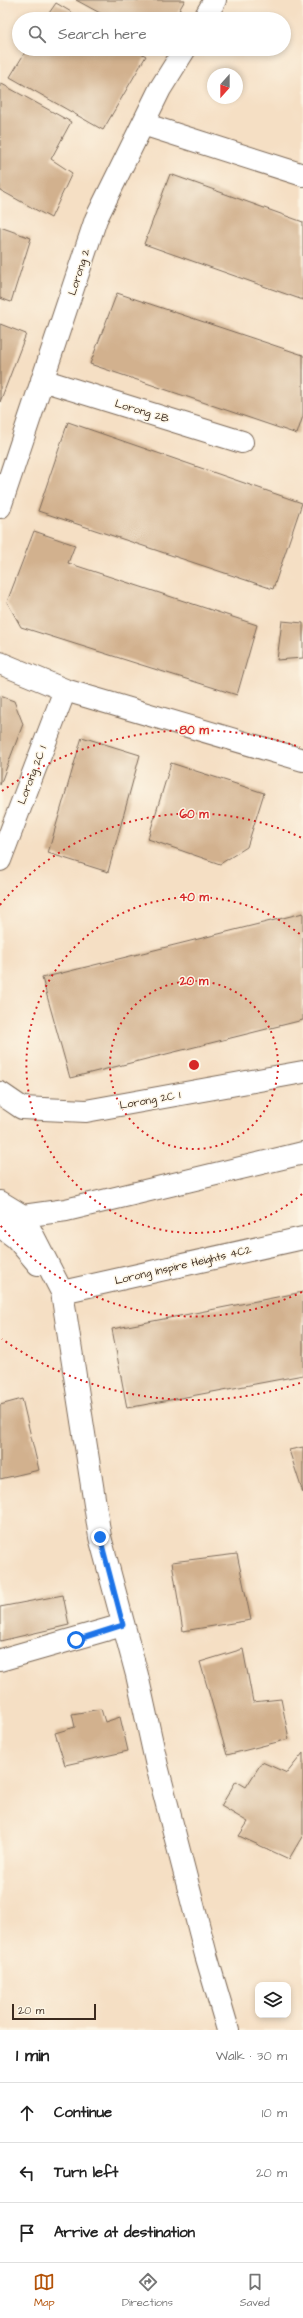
<!DOCTYPE html>
<html lang="en">
<head>
<meta charset="utf-8">
<style>
	body { margin:0; font-family:"Architects Daughter",sans-serif; background:#f6f6f6; color:#222 }
	.controls { position:absolute; right:12px; bottom:12px; display:grid; overflow:hidden; border-radius:8px; box-shadow:0 2px 6px #0003 }
	.controls button { width:36px; height:36px; display:grid; place-items:center; padding:0; border:0; border-bottom:1px solid #e0e0e0; background:#fff; color:#222; font:20px sans-serif }
	.compass { position:absolute; left:207px; top:68px; width:36px; height:36px; border-radius:50%; background:#fff; box-shadow:0 2px 6px #0003; rotate:201deg }
	.scale { position:absolute; left:12px; bottom:10px; width:84px; box-sizing:border-box; padding-left:4px; border:2px solid #3b2a1e; border-top:0; font-size:11px; line-height:14px; white-space:nowrap; color:#3b2a1e; -webkit-text-stroke:3px #fcf5e5; paint-order:stroke }
	.stop { position:absolute; width:12px; height:12px; margin:-9px; border:3px solid #1a73e8; border-radius:50%; background:#fff }
	.stop.end { background:#1a73e8; border-color:#fff; box-shadow:0 1px 4px #0008 }
	.list { margin:0; padding:0; list-style:none }
	h2 { display:flex; justify-content:space-between; align-items:center; height:52px; margin:0; padding:0 16px; font-size:17px }
	h2 small { font-size:13px; font-weight:400; color:#767676 }
	.list li { display:grid; grid-template-columns:26px 1fr auto; gap:12px; align-items:center; box-sizing:border-box; height:60px; padding:0 16px; border-top:1px solid #e0e0e0 }
	.list b { display:block; font-size:15px; white-space:nowrap }
	.list em { font-size:13px; font-style:normal; color:#767676 }
	.icon { flex:none; width:22px; height:22px; fill:none; stroke:currentColor; stroke-width:2; stroke-linecap:round; stroke-linejoin:round }
	.map { position:relative; flex:none; width:303px; height:2030px; overflow:hidden }
	.search { position:absolute; background:#fff; box-shadow:0 2px 6px #0003; left:12px; right:12px; top:12px; height:44px; display:flex; align-items:center; gap:10px; box-sizing:border-box; padding:0 14px; border-radius:22px; color:#767676; font-size:15px }
	.sheet { height:232px; background:#fff }
	nav { display:flex; justify-content:space-around; align-items:center; box-sizing:border-box; height:56px; border-top:1px solid #e0e0e0; background:#fff; font-size:11px; color:#767676 }
	nav a { display:grid; justify-items:center; gap:2px }
	nav .on { color:#b45309 }
	.map>svg:first-child { display:block }
</style>
</head>
<body>
<div class="map">
<svg width="303" height="2030" viewBox="0 0 303 2030">
	<rect width="100%" height="100%" fill="#fcf5e5"/>
	<filter id="ink" filterUnits="userSpaceOnUse"><feTurbulence type="fractalNoise" baseFrequency=".025" numOctaves="2"/><feDisplacementMap in="SourceGraphic" scale="8" xChannelSelector="R" yChannelSelector="G"/><feConvolveMatrix kernelMatrix="1 2 1 2 8 2 1 2 1" color-interpolation-filters="sRGB"/></filter>
	<filter id="wash" filterUnits="userSpaceOnUse"><feTurbulence type="fractalNoise" baseFrequency=".012" numOctaves="4" result="noise"/><feDisplacementMap in="SourceGraphic" scale="16" xChannelSelector="R" yChannelSelector="G"/><feGaussianBlur stdDeviation="0.9" result="paint"/><feColorMatrix in="noise" values="0 0 0 0 0 0 0 0 0 0 0 0 0 0 0 0 0 1.4 0 .05"/><feComposite in="paint" operator="in"/></filter>
	<g filter="url(#wash)">
		<rect width="100%" height="100%" fill="#f5dfc4"/>
		<g id="blocks">
			<path fill="#d2b18e" d="M76,0H185L174,19H111Z
				M56,3L83,19H45Z
				M27,49H134L146,56L103,130L10,77Z
				M0,83L71,122L51,159L72,173L51,218L0,190Z
				M170,174L303,222V300L144,244Z
				M0,227L31,238L11,302L0,298Z
				M117,293L303,355V416L297,434L90,364Z
				M0,324L26,334L0,402Z
				M68,422L302,503L273,589L38,511Z
				M34,531L75,545L68,563L257,625L237,695L21,627L7,602Z
				M282,621L303,623V658L277,660Z
				M0,696L14,701L23,724L0,785Z
				M82,737L140,755L108,872L48,853Z
				M171,763L264,793L247,847L220,864L148,839Z
				M303,913V1020L70,1078L42,978Z
				M303,1292V1375L127,1408L112,1329Z
				M22,1399L39,1470L0,1479V1405Z
				M303,1447V1493L289,1450Z
				M237,1554L251,1620L183,1631L172,1562Z
				M63,1595L69,1625L0,1641V1607Z
				M243,1649L253,1702L281,1699L289,1739L227,1755L200,1662Z
				M101,1709L105,1722L120,1717L128,1751L65,1765L55,1733L75,1727L72,1714Z
				M303,1753V1835L289,1859L239,1836L248,1822L221,1806L236,1781L246,1787L262,1762L287,1773Z"/>
		</g>
	</g>
	<g filter="url(#ink)">
		<use href="#blocks" fill-opacity="0" stroke="#7c6958" stroke-width="1"/>
		<g fill="none" stroke-linecap="round" stroke-linejoin="round">
			<g stroke="#7c6958" stroke-width="24">
				<path id="street" d="M204,19L215,0
					M143,124L303,175
					M42,380L242,442
					M0,507L96,219L160,89L185,49
					M0,663L65,690L303,760
					M0,860L65,690
					M0,1093L22,1108L86,1111L303,1072
					M0,1202L23,1216L62,1292L100,1537L137,1675L157,1766L206,1955L228,2030
					M0,1224L23,1216L66,1210L303,1153
					M0,1226L16,1238L38,1264
					M62,1292L303,1238
					M0,1660L123,1625"/>
			</g>
			<use href="#street" stroke="#fff" stroke-width="22"/>
		</g>
	</g>
	<g fill="none" stroke-linecap="round" stroke-linejoin="round" filter="url(#ink)">
		<path stroke="#1a73e8" stroke-width="5" d="M76,1640L123,1625L100,1537"/>
	</g>
	<g fill="none" stroke="#d62828" stroke-width="2" stroke-dasharray="2 4">
		<circle cx="194" cy="1065" r="84"/>
		<path d="M302 1194A168 168 0 1 1 302 936"/>
		<path d="M302 1292A251 251 0 0 1 0 1225M0 905A251 251 0 0 1 302 838"/>
		<path d="M300 1383A335 335 0 0 1 2 1339M2 791A335 335 0 0 1 300 747"/>
	</g>
	<g text-anchor="middle" dominant-baseline="central" stroke-width="3" stroke-linejoin="round" paint-order="stroke">
		<g font-size="11" fill="#3b2a1e" stroke="#fcf5e5">
			<text transform="translate(79 272) rotate(-72)">Lorong 2</text>
			<text transform="translate(142 411) rotate(17)">Lorong 2B</text>
			<text transform="translate(32 775) rotate(-69)">Lorong 2C 1</text>
			<text transform="translate(150 1100) rotate(-10)">Lorong 2C 1</text>
			<text transform="translate(183 1265) rotate(-13)">Lorong Inspire Heights 4C2</text>
		</g>
	</g>
	<circle cx="194" cy="1065" r="6" fill="#d62828" stroke="#fcf5e5" stroke-width="2"/>
	<g font-size="12" text-anchor="middle" font-weight="bold" fill="#d62828" stroke="#fcf5e5" stroke-width="3" stroke-linejoin="round" paint-order="stroke">
		<text x="194" y="734">80 m</text>
		<text x="194" y="818">60 m</text>
		<text x="194" y="901">40 m</text>
		<text x="194" y="985">20 m</text>
	</g>
</svg>
<div class="controls">
<button><svg class="icon" aria-label="layers" viewBox="0 0 24 24"><path d="M12 4l9 5-9 5-9-5zM3 14l9 5 9-5"/></svg></button>
</div>
<svg class="compass" viewBox="-18 -18 36 36"><path d="M0-13l5 13h-10z" fill="#e53935"/><path d="M0 13l5-13h-10z" fill="#767676"/></svg>
<div class="scale">20 m</div>
<div class="stop" style="left:76px;top:1640px"></div>
<div class="stop end" style="left:100px;top:1537px"></div>
<div class="search"><svg class="icon" aria-label="search" viewBox="0 0 24 24"><circle cx="10" cy="10" r="6"/><path d="M15 15l6 6"/></svg>Search here</div>
</div>
<section class="sheet">
<h2>1 min<small>Walk · 30 m</small></h2>
<ul class="list">
<li><svg class="icon" aria-label="ahead" viewBox="0 0 24 24"><path d="M12 20V5M6 11l6-6 6 6"/></svg><div><b>Continue</b></div><em>10 m</em></li>
<li><svg class="icon" aria-label="left" viewBox="0 0 24 24"><path d="M17 20v-9H6M10 6l-5 5 5 5"/></svg><div><b>Turn left</b></div><em>20 m</em></li>
<li><svg class="icon" aria-label="arrive" viewBox="0 0 24 24"><path d="M6 21V4h12l-3 4 3 4H6"/></svg><div><b>Arrive at destination</b></div></li>
</ul>
</section>
<nav>
<a class="on"><svg class="icon" aria-label="map" viewBox="0 0 24 24"><path d="M3 6l6-2 6 2 6-2v14l-6 2-6-2-6 2zM9 4v14M15 6v14"/></svg>Map</a>
<a><svg class="icon" aria-label="directions" viewBox="0 0 24 24"><path d="M12 3l9 9-9 9-9-9zM9 14v-3h6M13 9l2 2-2 2"/></svg>Directions</a>
<a><svg class="icon" aria-label="saved" viewBox="0 0 24 24"><path d="M7 4h10v16l-5-4-5 4z"/></svg>Saved</a>
</nav>
</body>
</html>
